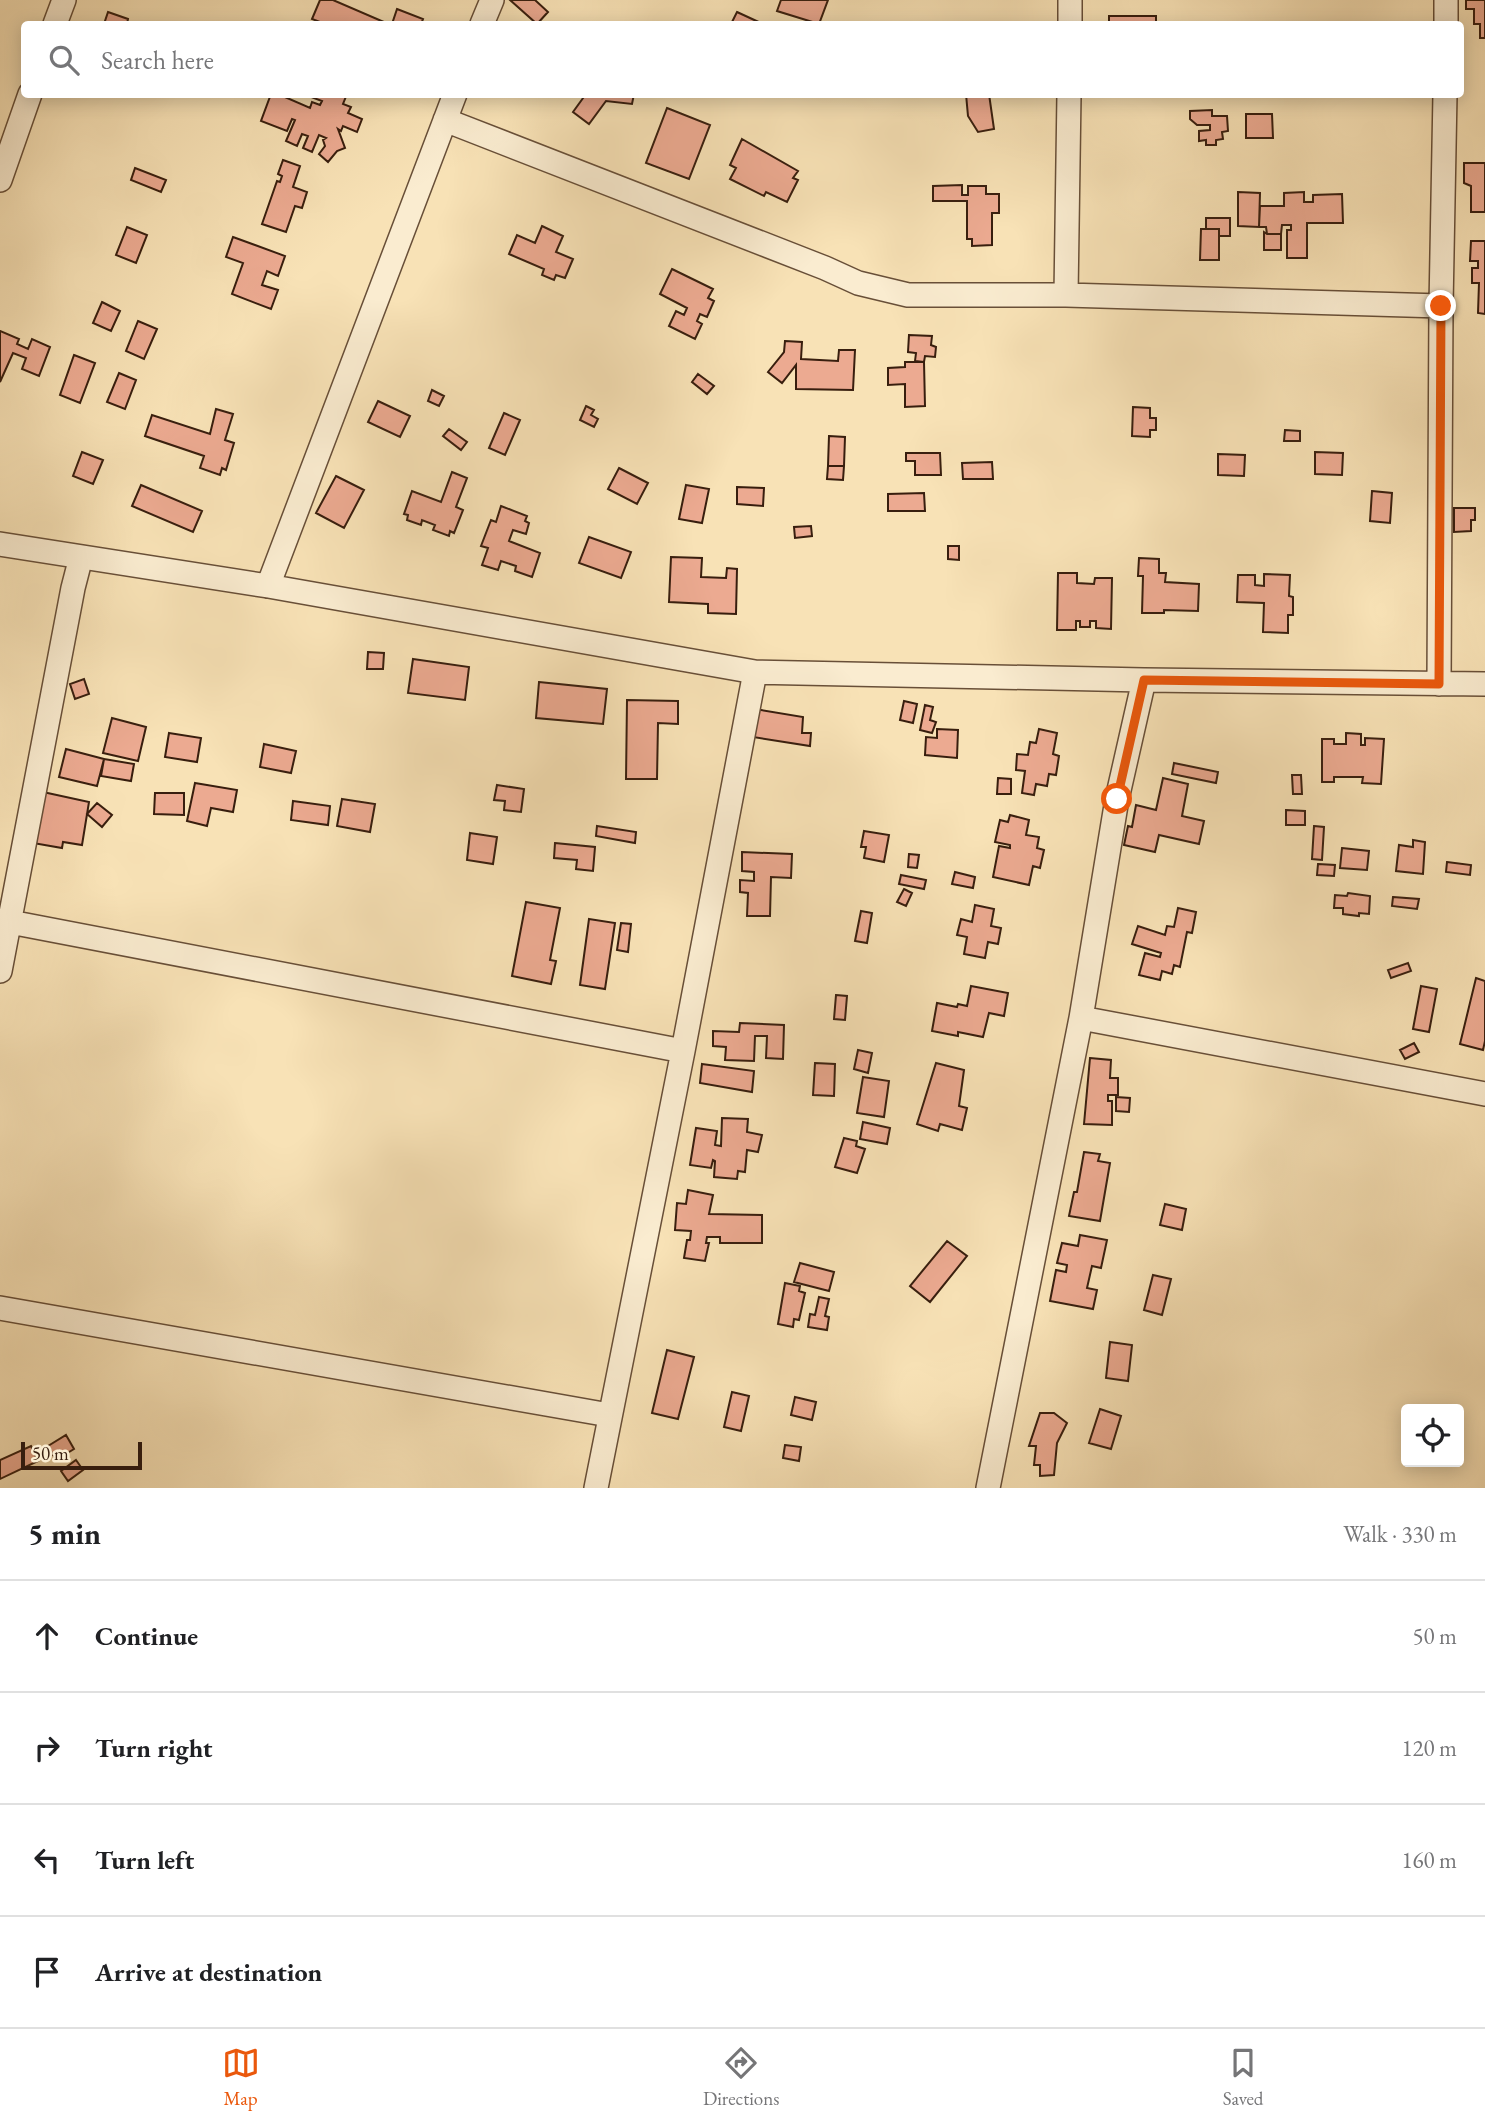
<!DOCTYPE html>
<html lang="en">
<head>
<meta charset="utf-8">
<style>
	body { margin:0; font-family:"EB Garamond",serif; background:#f6f6f6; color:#202124 }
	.controls { position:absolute; right:21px; bottom:21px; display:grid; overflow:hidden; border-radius:7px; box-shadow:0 4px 18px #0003 }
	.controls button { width:63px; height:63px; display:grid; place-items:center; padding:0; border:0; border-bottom:2px solid #e0e0e0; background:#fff; color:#202124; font:35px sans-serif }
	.scale { position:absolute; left:21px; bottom:18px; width:121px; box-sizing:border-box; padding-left:7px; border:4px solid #381e0e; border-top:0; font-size:19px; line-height:24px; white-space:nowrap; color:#381e0e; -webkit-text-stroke:5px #faecd0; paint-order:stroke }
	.stop { position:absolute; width:21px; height:21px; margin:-16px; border:5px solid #ea580c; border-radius:50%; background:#fff }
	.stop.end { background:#ea580c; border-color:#fff; box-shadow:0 2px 7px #0008 }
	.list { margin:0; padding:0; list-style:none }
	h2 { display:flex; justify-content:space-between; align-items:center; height:91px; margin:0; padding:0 28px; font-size:30px }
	h2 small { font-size:23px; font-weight:400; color:#757577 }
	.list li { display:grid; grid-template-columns:46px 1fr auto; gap:21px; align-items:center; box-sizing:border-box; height:112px; padding:0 28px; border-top:2px solid #e0e0e0 }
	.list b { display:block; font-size:26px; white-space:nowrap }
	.list em { font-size:23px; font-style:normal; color:#757577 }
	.icon { flex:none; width:38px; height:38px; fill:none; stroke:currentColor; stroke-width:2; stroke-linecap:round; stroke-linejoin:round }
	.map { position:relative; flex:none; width:1485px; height:1488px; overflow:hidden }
	.search { position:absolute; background:#fff; box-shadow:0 4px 18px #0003; left:21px; right:21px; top:21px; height:77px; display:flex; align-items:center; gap:18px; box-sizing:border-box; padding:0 24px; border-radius:7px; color:#757577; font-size:26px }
	.sheet { height:539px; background:#fff }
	nav { display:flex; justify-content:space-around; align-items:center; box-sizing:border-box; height:98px; border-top:2px solid #e0e0e0; background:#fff; font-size:19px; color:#757577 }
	nav a { display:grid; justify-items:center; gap:4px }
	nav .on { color:#ea580c }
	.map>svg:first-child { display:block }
</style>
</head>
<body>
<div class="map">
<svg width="1485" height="1488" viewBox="0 0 1485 1488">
	<rect width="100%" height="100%" fill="#f8e2b6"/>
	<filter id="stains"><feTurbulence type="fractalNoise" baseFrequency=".00286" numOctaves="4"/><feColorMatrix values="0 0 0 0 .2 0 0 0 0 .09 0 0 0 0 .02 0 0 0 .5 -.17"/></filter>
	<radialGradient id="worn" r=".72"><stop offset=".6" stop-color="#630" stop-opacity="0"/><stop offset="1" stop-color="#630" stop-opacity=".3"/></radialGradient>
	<path fill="#ecaa91" stroke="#381e0e" stroke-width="2" d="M320,0H333L384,22L383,24H325L312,19Z
		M510,0H535L548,12L537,24Z
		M781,0H828L819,24L777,11Z
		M1466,0H1485V38H1480V24H1474V9H1466Z
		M397,9L423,19L421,24H392Z
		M108,12L128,19L127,24H104Z
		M737,12L763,24H731Z
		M1109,16H1156V22H1164V24H1109Z
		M271,94H278L310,108L312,102L320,105L322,101L311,97L312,94H347L343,104L351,107L348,113L362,119L357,132L343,126L341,131L338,129L345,148L337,151L328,162L319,154L325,146L323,140L326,138L319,135L312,152L303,148L308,136L302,134L297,146L286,141L295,120L292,119L287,131L261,121Z
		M586,94H634L632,104L606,101L589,124L573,112Z
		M966,94H989L994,129L978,132L968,116Z
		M667,108L710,125L689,179L646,163Z
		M1212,110V116H1227L1228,131L1222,132L1223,139L1216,140V145H1206V140L1199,141V131L1210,130V125H1197L1190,119V111Z
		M1246,114H1272L1273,138H1246Z
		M742,139L798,171L793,178L798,180L787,202L766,192L764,196L730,179L736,168L730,165Z
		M283,160L300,166L293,187L307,192L302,208L295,206L286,232L262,224L277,181L280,182L282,176L278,174Z
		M1464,163H1485V212H1471V186L1464,183Z
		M135,168L166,180L161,192L131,180Z
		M962,185V195H968V186H986V194H999V213H992V245L972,246V239H967V201H933V186Z
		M1238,192L1260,193L1259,227L1238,226Z
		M1304,192V202H1313V195L1342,194L1343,223H1307V258H1287V230H1291V225H1282L1281,234H1267L1266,227H1259L1260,206H1284V193Z
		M1206,218H1230V236H1219V229H1206Z
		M542,226L563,236L556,252L573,259L565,278L556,275L554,280L542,275L544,269L509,254L517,235L535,243Z
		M127,227L147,235L136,263L116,255Z
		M1201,229H1219V260H1200Z
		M1264,232L1267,234H1281V250H1264Z
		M233,237L285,256L278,276L267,271L262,285L278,290L271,309L232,294L243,263L226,257Z
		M1471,241H1485V314L1478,313L1479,283H1472V268H1478V261H1470Z
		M672,269L713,289L708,298L714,301L707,317L700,314L697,321L702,324L695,339L669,326L676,311L684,315L687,308L660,294Z
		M102,302L120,311L111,331L93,323Z
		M138,321L157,329L144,359L126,351Z
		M0,331L19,339L17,344L28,349L32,339L50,347L39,376L22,369L26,358L13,353L0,382Z
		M909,335L932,336L931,345L936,347L935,357L925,356L924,362L915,361L916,353L908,352Z
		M785,341L802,342L801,359L838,361L839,350H855L853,390L796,389V365L782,383L768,372L784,352Z
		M74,355L95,363L80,403L60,395Z
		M905,362H924L925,406L905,407V384L888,385V368L905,367Z
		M119,373L136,380L125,409L107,402Z
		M698,374L714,386L707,394L692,382Z
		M432,390L444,396L439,406L428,401Z
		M378,401L410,416L400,437L368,422Z
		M586,406L594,410L591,415L598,419L594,427L580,420Z
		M1133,407L1150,408V418H1156V430H1150V437L1132,436Z
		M216,409L233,414L225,440L234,443L226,470L222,468L220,475L200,468L204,456L145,436L152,415L210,434Z
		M504,413L520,420L505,455L489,448Z
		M449,429L467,442L461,450L443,436Z
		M1285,430L1300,431V441H1284Z
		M829,436L845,437L844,466H828Z
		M82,452L103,460L93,484L73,476Z
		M1315,452L1343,453L1342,475L1315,474Z
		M906,453H940L941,475H915V461H906Z
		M1218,454L1245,455L1244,476L1218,475Z
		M992,462L993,479H963L962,463Z
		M828,466H844L843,480L827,479Z
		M619,468L648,483L637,504L608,489Z
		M452,472L467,478L456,507L463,510L454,533L450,531L449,536L433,530L435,525L422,520L421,525L407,520L408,515L404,514L412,491L441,502Z
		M336,476L364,490L344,528L316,513Z
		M141,485L202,511L193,532L132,506Z
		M686,485L709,489L702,523L679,519Z
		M737,487L764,488L763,506L737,504Z
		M1372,491L1392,493L1390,523L1370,521Z
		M924,493L925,511H888V494Z
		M501,506L527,516L525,521L529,523L526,534L513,530L509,541L540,553L532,577L515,571L516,566L501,561L498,570L482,565L488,548L481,546L491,520L496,522Z
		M1454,508H1475V520H1471V531L1454,532Z
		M811,526L812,536L795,538L794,527Z
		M589,537L631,552L621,578L579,563Z
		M948,546H959V560L948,559Z
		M671,557L702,558L701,577L726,578L727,568L737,569L736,614L708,613V604L669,602Z
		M1139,558L1159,559V573H1166L1165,582L1199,584L1198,611L1164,610V613H1142L1143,576H1138Z
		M1058,573H1077V583L1094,584L1095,578H1112L1111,629L1096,628V621H1090V627H1080V621H1076V630H1057Z
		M1264,574L1290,575L1289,596L1293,597V615H1288V633L1263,632L1264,603L1237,602L1238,575H1255V585L1264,586Z
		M368,652L384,653L383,669H367Z
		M413,659L469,667L465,700L408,693Z
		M84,679L89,694L75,699L70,684Z
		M539,682L607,689L603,724L536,718Z
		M627,700L678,701V724L658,723L657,779H626Z
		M904,701L917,704L913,723L900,720Z
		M925,705L933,707L930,720L936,722L932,733L920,730Z
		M755,709L803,717L802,733H811L810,746L753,737Z
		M112,718L146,727L138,761L103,753Z
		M937,729L958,730L957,758L925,755L926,737L937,738Z
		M1039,729L1057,733L1053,754L1059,756L1056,775L1049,774L1047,786L1036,784L1034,795L1022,793L1025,771L1016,770L1017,754L1028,755L1030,742L1036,743Z
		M169,733L201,738L197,762L165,757Z
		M1346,733L1361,734V745H1365V738L1384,739L1381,784L1362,783L1363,777H1334V782H1322V739H1334V744H1346Z
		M264,744L296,751L291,773L260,767Z
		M66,749L104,759L97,786L59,777Z
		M104,759L134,764L131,781L101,776Z
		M1174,763L1218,772L1216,783L1172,774Z
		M1292,775H1301L1302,794H1293Z
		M998,778L1011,779V794H997Z
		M1163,778L1188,784L1182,816L1204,821L1199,844L1159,835L1155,852L1124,845L1128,826L1132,827L1136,805L1156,810Z
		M195,783L237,790L233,812L211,808L207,826L187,821Z
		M497,785L524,789L521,812L504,810L505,801L494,800Z
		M43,792L89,802L82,845L63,842L62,848L33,843Z
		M155,793H184V815L154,814Z
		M342,799L375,804L370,832L337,826Z
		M293,801L330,806L328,825L291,820Z
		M97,803L112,815L102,827L87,814Z
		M1286,810L1305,811V825H1286Z
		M1010,815L1029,820L1026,835L1039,837L1037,848L1044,850L1040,868L1033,866L1029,885L993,877L999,846L1010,848V845L995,842L1000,820L1008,822Z
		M597,826L636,832L635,843L596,836Z
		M1314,826L1324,827L1322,860L1312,859Z
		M864,831L889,835L884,862L864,858L866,847H861Z
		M470,833L497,837L493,864L467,860Z
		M1413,840L1425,842L1423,874L1396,871L1399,845L1413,847Z
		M555,843L595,847L593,871L576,869L577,860L554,858Z
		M1342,848L1369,851L1367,870L1340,868Z
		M742,852L792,854L791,878L771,877L770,916H747L748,893L740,892V880L754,881V872L742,871Z
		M909,854L919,855L917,868L908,867Z
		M1447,862L1471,865L1470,875L1446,872Z
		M1318,864L1335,865L1334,876L1317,875Z
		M955,872L975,877L973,888L952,884Z
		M901,875L926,880L924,889L899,884Z
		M904,889L912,893L906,906L897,902Z
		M1348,893L1370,896L1369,914L1359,913V916L1343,914V908H1334L1335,895L1347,896Z
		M1393,897L1419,899L1417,909L1392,906Z
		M526,902L560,908L550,960L556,961L551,984L512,976Z
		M975,905L994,909L991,926L1001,928L998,944L988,942L985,958L964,954L967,937L957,935L961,919L972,922Z
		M1178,908L1196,912L1192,933L1187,932L1180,967L1174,965L1172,974L1162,971L1160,980L1139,975L1145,953L1160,957L1161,953L1132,944L1138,926L1165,935L1167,926L1174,927Z
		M861,911L872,913L867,943L855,941Z
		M589,919L615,923L605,989L580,985Z
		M621,923L631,924L628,952L617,950Z
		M1408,963L1411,971L1391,978L1388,970Z
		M1476,978L1485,981V1041L1483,1050L1460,1044Z
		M971,986L1008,993L1004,1016L989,1013L983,1037L958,1032V1036L932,1031L937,1003L957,1007L958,1004L967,1006Z
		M1421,986L1437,989L1429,1032L1413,1029Z
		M836,995L847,996L845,1020L834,1019Z
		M740,1023L784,1025L783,1059L766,1058L767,1036H755L754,1061L725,1060L726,1047L713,1046V1031L739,1032Z
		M1414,1043L1419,1052L1405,1059L1400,1050Z
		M858,1050L872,1053L868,1073L854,1069Z
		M1090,1058L1111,1060L1110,1078H1118V1095H1108V1101H1112V1125L1084,1124Z
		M815,1063L835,1064L834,1096L813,1095Z
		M936,1063L964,1070L959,1106L967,1108L962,1130L940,1124L938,1131L917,1124Z
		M702,1064L754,1071L752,1092L700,1083Z
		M863,1077L889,1081L884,1117L857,1113Z
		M1116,1097L1130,1098L1129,1112L1116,1111Z
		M722,1118L748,1119L747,1132L762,1135L758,1152L747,1150L745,1172L738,1171L737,1179L714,1177L715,1161L713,1160L711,1168L690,1165L696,1128L717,1131L715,1145L721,1146Z
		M863,1122L890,1128L887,1144L860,1139Z
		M844,1138L857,1141L856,1146L865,1149L857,1173L835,1167Z
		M1084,1152L1100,1154L1098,1161L1110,1163L1100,1221L1069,1216L1074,1192H1077Z
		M688,1190L713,1195L709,1214L762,1215V1243H720V1237H707L706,1243H709L705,1261L684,1258L687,1240H690L691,1231L675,1230L677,1203L686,1204Z
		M1165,1204L1186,1209L1182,1230L1160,1225Z
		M1080,1235L1107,1240L1101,1268L1092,1266L1087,1288L1097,1290L1093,1309L1050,1301L1056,1270L1066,1272L1067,1265L1057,1263L1062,1243L1078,1246Z
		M947,1241L967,1256L930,1302L910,1286Z
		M800,1263L834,1272L829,1291L794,1282Z
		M1153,1275L1171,1279L1162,1315L1144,1310Z
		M785,1283L800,1286L799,1291L805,1293L799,1320L794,1319L793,1327L778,1324Z
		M819,1297L829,1299L825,1316L829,1317L827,1330L808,1327L810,1314L815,1315Z
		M1110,1342L1132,1345L1128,1381L1106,1378Z
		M667,1350L694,1357L678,1419L652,1413Z
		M732,1392L749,1396L741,1431L724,1427Z
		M795,1397L816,1402L812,1420L791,1415Z
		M1100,1409L1121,1416L1111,1449L1089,1443Z
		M1040,1413H1054L1067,1423L1057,1443L1054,1475L1040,1476V1465H1034L1036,1446H1029Z
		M66,1435L74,1449L56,1460L48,1446Z
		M785,1445L801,1447L799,1461L783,1458Z
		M31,1446L38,1461L0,1479V1460Z
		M76,1460L83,1470L68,1481L61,1471Z"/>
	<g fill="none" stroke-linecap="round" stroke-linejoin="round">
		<g stroke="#684f38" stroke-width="26">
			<path id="minor" d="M55,24L64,0
				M482,24L492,0
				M1070,24V0
				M1446,24V0
				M445,120L825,268L858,283L908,295H1066L1441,306
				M0,180L30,94
				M1066,295L1069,94
				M0,544L268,586L755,672L1144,680L1485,684
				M268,586L455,94
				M1439,684L1441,306L1445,94
				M10,922L683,1051
				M0,971L73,588L81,557
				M1081,1018L1485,1094
				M0,1308L609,1415
				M596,1488L683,1051L755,672
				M988,1488L1081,1018L1117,799L1144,680"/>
		</g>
		<use href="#minor" stroke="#faecd0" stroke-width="23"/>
	</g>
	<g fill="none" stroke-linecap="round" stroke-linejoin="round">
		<path stroke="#ea580c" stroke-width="9" d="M1117,799L1144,680L1439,684L1441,306"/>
	</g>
	<rect width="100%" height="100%" filter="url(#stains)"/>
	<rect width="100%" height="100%" fill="url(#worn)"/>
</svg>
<div class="controls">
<button><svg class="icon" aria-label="locate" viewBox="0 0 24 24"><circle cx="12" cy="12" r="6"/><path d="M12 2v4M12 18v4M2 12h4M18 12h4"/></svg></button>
</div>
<div class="scale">50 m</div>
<div class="stop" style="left:1117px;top:799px"></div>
<div class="stop end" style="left:1441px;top:306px"></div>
<div class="search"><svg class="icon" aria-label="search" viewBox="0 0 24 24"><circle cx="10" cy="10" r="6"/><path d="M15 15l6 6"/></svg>Search here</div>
</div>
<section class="sheet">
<h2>5 min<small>Walk · 330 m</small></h2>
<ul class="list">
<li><svg class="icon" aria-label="ahead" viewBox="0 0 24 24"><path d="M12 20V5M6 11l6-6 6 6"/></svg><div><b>Continue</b></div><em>50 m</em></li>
<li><svg class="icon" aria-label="right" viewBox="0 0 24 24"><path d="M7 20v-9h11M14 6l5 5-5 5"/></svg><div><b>Turn right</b></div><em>120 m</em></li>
<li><svg class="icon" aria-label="left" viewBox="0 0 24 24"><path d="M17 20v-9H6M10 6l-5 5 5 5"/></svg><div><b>Turn left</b></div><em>160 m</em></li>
<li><svg class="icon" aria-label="arrive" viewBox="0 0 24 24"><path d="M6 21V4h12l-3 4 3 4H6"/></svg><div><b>Arrive at destination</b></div></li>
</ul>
</section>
<nav>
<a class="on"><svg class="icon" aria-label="map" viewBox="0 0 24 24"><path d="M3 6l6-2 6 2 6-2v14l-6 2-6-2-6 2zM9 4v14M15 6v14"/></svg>Map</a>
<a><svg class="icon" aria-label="directions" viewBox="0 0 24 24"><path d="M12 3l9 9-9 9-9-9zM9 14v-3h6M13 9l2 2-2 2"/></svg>Directions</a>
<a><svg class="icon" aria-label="saved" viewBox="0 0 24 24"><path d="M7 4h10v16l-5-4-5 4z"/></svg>Saved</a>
</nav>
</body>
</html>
